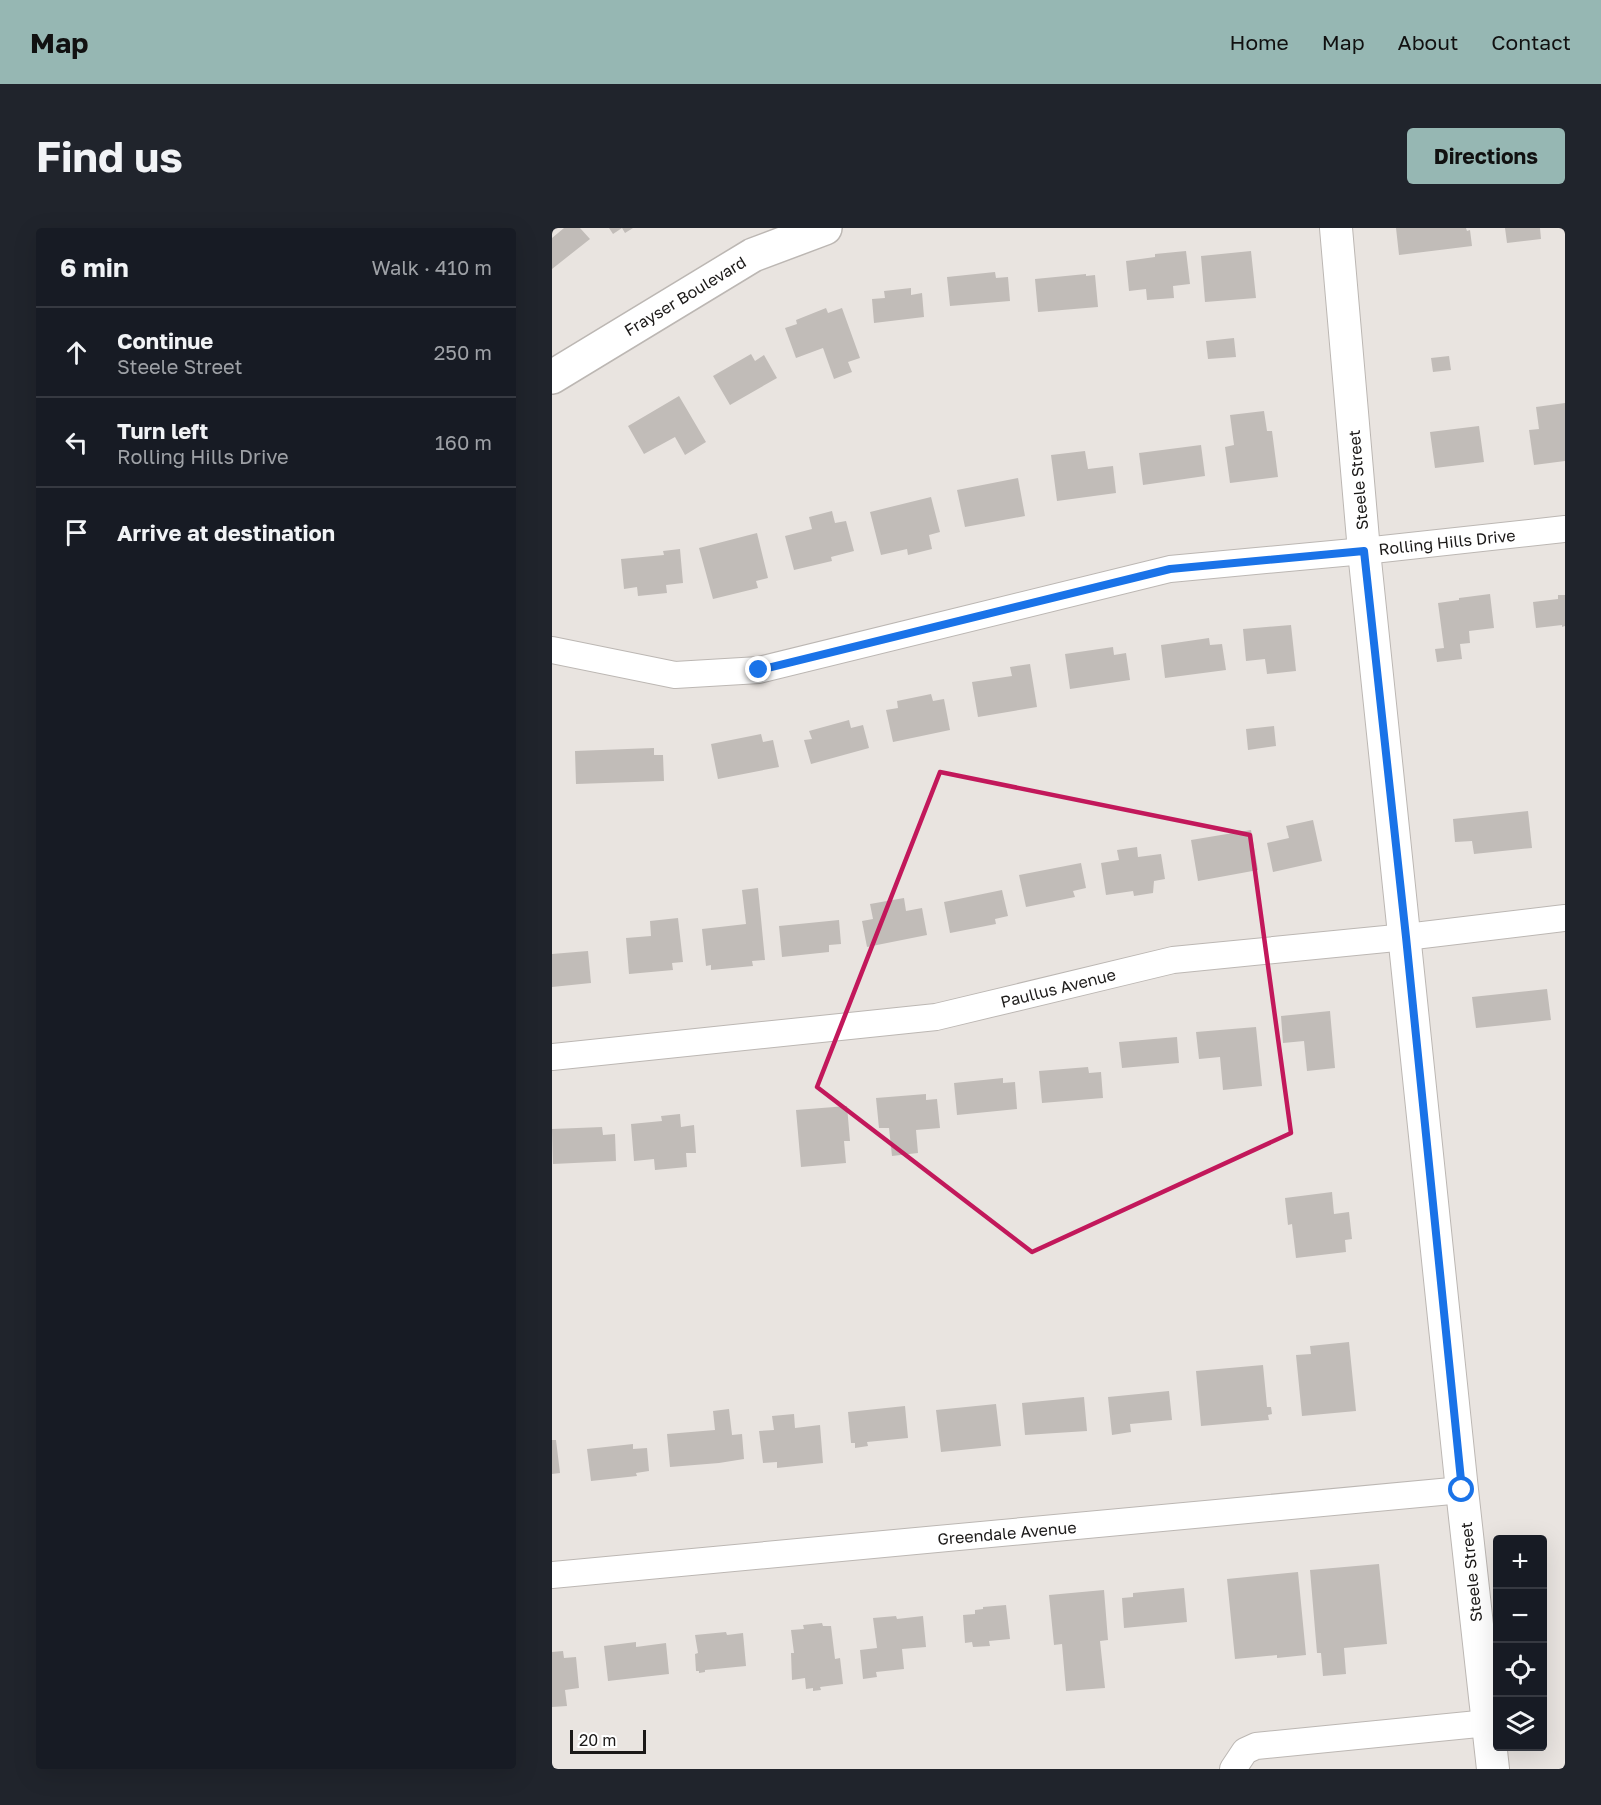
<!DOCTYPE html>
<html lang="en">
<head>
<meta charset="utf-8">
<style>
	body { margin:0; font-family:"Golos Text",sans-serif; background:#20242c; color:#f1f3f6 }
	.controls { position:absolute; right:18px; bottom:18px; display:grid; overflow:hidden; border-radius:6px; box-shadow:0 6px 24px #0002 }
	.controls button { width:54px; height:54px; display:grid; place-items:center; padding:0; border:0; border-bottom:2px solid #363941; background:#171b24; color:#f1f3f6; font:30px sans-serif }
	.scale { position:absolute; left:18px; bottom:15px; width:76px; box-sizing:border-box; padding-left:6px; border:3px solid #1b1918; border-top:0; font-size:16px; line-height:21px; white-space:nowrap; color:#1b1918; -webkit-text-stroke:4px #fff; paint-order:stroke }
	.stop { position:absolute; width:18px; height:18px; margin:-14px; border:4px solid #1a73e8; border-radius:50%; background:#fff }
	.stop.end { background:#1a73e8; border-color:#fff; box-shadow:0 2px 6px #0008 }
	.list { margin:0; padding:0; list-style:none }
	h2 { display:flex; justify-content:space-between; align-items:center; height:78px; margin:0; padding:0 24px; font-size:26px }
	h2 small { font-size:20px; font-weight:400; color:#9ea1a6 }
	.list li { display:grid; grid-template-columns:39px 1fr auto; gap:18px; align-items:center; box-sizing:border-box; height:90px; padding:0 24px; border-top:2px solid #363941 }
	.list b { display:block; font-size:22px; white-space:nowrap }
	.list p { margin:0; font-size:20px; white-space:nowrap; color:#9ea1a6 }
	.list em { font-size:20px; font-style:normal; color:#9ea1a6 }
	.icon { flex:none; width:33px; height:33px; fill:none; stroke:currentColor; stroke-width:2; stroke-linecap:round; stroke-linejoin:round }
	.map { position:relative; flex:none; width:1013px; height:1541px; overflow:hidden; border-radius:6px }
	header { display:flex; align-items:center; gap:36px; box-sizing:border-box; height:84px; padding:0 30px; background:#96b7b3; color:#111 }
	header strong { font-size:28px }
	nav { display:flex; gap:33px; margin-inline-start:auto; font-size:21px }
	.intro { display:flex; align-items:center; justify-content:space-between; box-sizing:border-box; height:144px; padding:0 36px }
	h1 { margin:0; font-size:42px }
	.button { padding:15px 27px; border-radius:6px; background:#96b7b3; color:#111; font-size:21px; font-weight:700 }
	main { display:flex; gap:36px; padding:0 36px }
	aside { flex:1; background:#171b24; border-radius:6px; box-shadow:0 6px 24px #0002 }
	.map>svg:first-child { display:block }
</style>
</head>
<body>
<header>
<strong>Map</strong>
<nav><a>Home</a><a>Map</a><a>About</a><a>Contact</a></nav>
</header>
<div class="intro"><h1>Find us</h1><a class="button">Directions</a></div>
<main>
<aside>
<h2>6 min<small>Walk · 410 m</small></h2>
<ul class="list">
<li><svg class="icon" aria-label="ahead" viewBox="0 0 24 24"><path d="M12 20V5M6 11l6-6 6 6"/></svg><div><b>Continue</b><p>Steele Street</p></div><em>250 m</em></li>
<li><svg class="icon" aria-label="left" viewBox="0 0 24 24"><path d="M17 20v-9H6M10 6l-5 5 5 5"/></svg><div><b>Turn left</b><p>Rolling Hills Drive</p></div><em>160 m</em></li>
<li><svg class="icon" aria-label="arrive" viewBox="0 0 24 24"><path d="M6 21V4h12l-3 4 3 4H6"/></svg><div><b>Arrive at destination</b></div></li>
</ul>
</aside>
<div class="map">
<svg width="1013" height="1541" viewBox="0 0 1013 1541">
	<rect width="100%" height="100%" fill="#e9e4e0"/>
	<path fill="#c1bcb8" d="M12,0H28L38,11L0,41V10Z
		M57,0H81L73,5L70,0L61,6Z
		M844,0H914L915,3L918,2L920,18L847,27Z
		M953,0H988L989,11L955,15Z
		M634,23L638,56L621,58L622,70L595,72L594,61L577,63L574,33L603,29V26Z
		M699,23L704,70L653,74L649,28Z
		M443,44L444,50L456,49L458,73L398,78L395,49Z
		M534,46V48L543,47L546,79L486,84L483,51Z
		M359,60V67L370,65L372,89L322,95L320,71L333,70L332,63Z
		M274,80L276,85L290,80L308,130L296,134L300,144L282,151L271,120L244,130L233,100L245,96L244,92Z
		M682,110L684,129L656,131L654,113Z
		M199,126L203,133L212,127L225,150L178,177L161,148Z
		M897,128L899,142L881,144L879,130Z
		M127,168L154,214L133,227L123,209L92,226L76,198Z
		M1013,175V233L982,237L977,202L987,201L984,179Z
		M712,183L715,203H720L726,249L678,255L673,219L682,217L678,187Z
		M927,198L932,234L883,240L878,204Z
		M649,217L653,248L591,257L587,225Z
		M533,223L536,241L561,238L564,265L505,273L499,227Z
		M466,250L473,288L413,299L405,262Z
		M379,269L388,304L377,307L380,321L356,327L355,321L329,327L318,284Z
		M280,283L283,295L294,293L302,323L279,329L280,333L242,342L233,308L260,301L257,289Z
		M205,305L216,350L204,353L206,360L161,371L147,320Z
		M128,321L131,355L114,357L115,365L86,368L85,359L72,361L69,331L112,327L111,323Z
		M938,366L942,400L917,403L918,415L908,416L910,431L885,434L883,421L892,420L886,375L907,372V370Z
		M1006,367H1013V398L1010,399V397L984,400L981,374L1006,371Z
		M739,397L744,443L715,446L713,431L694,433L691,401Z
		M657,410L658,417L670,416L674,442L613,450L609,417Z
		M561,419L562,427L574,425L578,452L518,461L513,426Z
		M478,436L485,479L426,489L420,454L460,448L458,439Z
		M379,466L381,473L392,471L398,502L341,514L334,482L346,480L345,473Z
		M297,492L299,500L311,497L317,520L259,536L252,512L260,511L257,503Z
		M722,498L724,518L696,522L694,501Z
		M209,506L211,514L221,512L227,539L166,551L159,516Z
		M102,520V527H111L112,553L24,556L23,523Z
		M976,583L980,620L922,626L920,613L903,614L901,591Z
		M761,592L770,633L721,644L715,615L737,610L734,598Z
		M699,602L706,642L646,653L639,612Z
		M585,619L586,629L609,626L613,651L602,653L601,665L582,668L581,663L554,667L549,635L567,632L565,622Z
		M529,635L534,660L521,663L523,669L474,679L467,647Z
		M206,660L213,732L200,733L201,738L159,742V737L154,738L150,701L194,696L190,662Z
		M450,662L456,688L443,691L444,696L398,705L392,674Z
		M352,670L354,683L370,680L375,707L315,719L310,693L321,691L318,676Z
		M126,690L131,734L120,735L121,742L77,746L74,710L99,708L98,693Z
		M287,692L289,716L277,717V724L230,729L227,698Z
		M36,723L39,755L0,759V726Z
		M995,761L999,792L924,800L920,769Z
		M778,783L783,840L755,843L752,813L731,815L729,788Z
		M704,799L710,858L671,862L668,829L647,831L644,804Z
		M625,809L627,835L570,840L567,814Z
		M536,839L537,845L549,844L551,870L490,875L487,843Z
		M451,850V855L463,854L465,881L405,887L402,855Z
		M374,866V872L385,871L388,900L364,902L366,925L340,928L337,900H327L324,870Z
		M295,878L298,913H292L294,935L249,939L244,882Z
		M128,886L129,899L142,897L144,925H134L135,939L103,942L102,931L82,933L79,896L110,893L109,888Z
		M50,899L51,907L63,906L64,933L1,936L0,901Z
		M780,964L782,986L797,984L800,1011L793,1012L794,1024L744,1030L740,996L736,997L733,970Z
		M797,1114L804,1183L750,1188L744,1127L759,1126L758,1118Z
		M711,1137L715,1179H719L720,1186L716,1187L717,1192L649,1198L644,1143Z
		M617,1163L620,1192L578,1196L579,1204L560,1207L556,1169Z
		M532,1169L535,1203L473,1207L470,1175Z
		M444,1176L449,1218L389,1224L384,1182Z
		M353,1178L356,1210L315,1214L316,1218L303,1220V1215H299L296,1184Z
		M177,1181L180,1207L190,1206L192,1231L167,1235L118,1239L115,1206L163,1202L161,1183Z
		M242,1186L243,1200L268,1197L271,1235L225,1240V1234L211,1235L207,1203L222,1202L220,1188Z
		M0,1212H4L8,1245L0,1246Z
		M81,1216V1221L95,1220L97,1243L84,1245L85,1248L39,1253L35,1221Z
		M827,1336L835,1416L792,1420L794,1446L771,1448L769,1425H765L758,1342Z
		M746,1344L754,1427L725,1430V1427L683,1431L675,1351Z
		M632,1360L635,1394L572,1400L570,1370L581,1369V1365Z
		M552,1362L556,1412L548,1413L553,1460L514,1463L510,1416L502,1417L497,1367Z
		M454,1377L458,1411L437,1413L438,1418L421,1419L420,1414L413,1415L411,1387L423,1386V1382L431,1381V1379Z
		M344,1388L345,1391L371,1388L374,1419L350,1421L352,1441L324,1444L325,1449L311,1451L308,1422L325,1420L321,1390Z
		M270,1395L271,1398H279L283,1431L288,1430L291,1456L268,1459L269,1462L261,1463V1460L254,1461L253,1450L240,1452L239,1425H242L239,1402L252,1401L251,1397Z
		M174,1404L175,1407L191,1405L194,1438L153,1442V1444L147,1445V1443H144L143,1426L146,1425L143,1407Z
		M84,1414V1419L114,1415L117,1446L56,1453L52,1418Z
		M11,1423L12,1430L24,1429L27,1460L13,1462L15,1478L0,1479V1424Z"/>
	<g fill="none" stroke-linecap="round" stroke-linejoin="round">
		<g stroke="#bcb7b3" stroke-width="28">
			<path id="minor" d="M0,422L123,447L207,442L618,341L812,323L1013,301
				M0,829L384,789L621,732L854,709L1013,690
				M0,1347L910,1262
				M681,1541L693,1523L704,1518L936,1495"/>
		</g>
		<g stroke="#bcb7b3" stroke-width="34">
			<path id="tertiary" d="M784,0L812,323L910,1262L941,1541"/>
		</g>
		<g stroke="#bcb7b3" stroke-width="36">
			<path id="secondary" d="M0,149L201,27L273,0"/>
		</g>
		<use href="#minor" stroke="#fff" stroke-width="26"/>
		<use href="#tertiary" stroke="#fff" stroke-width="32"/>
		<use href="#secondary" stroke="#fff" stroke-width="33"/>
	</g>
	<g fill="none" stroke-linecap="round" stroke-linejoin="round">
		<path stroke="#1a73e8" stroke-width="8" d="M207,442L618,341L812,323L854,709L910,1262"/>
	</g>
	<path fill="none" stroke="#c2185b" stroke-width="4.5" stroke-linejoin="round" d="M388,544L698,607L739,905L480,1024L265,859Z"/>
	<g text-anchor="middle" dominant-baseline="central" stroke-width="6" stroke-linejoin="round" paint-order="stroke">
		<g font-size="16" fill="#1b1918" stroke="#fff">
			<text transform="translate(133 68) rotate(-31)">Frayser Boulevard</text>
			<text transform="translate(806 252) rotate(-95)">Steele Street</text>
			<text transform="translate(895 314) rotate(-6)">Rolling Hills Drive</text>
			<text transform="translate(506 760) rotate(-14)">Paullus Avenue</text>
			<text transform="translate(455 1305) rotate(-5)">Greendale Avenue</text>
			<text transform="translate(919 1344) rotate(-96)">Steele Street</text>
		</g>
	</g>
</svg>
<div class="controls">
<button>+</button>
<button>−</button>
<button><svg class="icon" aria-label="locate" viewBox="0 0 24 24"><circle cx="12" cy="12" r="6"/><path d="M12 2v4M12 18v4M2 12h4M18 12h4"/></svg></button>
<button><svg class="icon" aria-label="layers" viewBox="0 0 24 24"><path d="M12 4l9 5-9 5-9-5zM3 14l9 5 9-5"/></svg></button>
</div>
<div class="scale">20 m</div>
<div class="stop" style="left:910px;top:1262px"></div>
<div class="stop end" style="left:207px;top:442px"></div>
</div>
</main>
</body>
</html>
